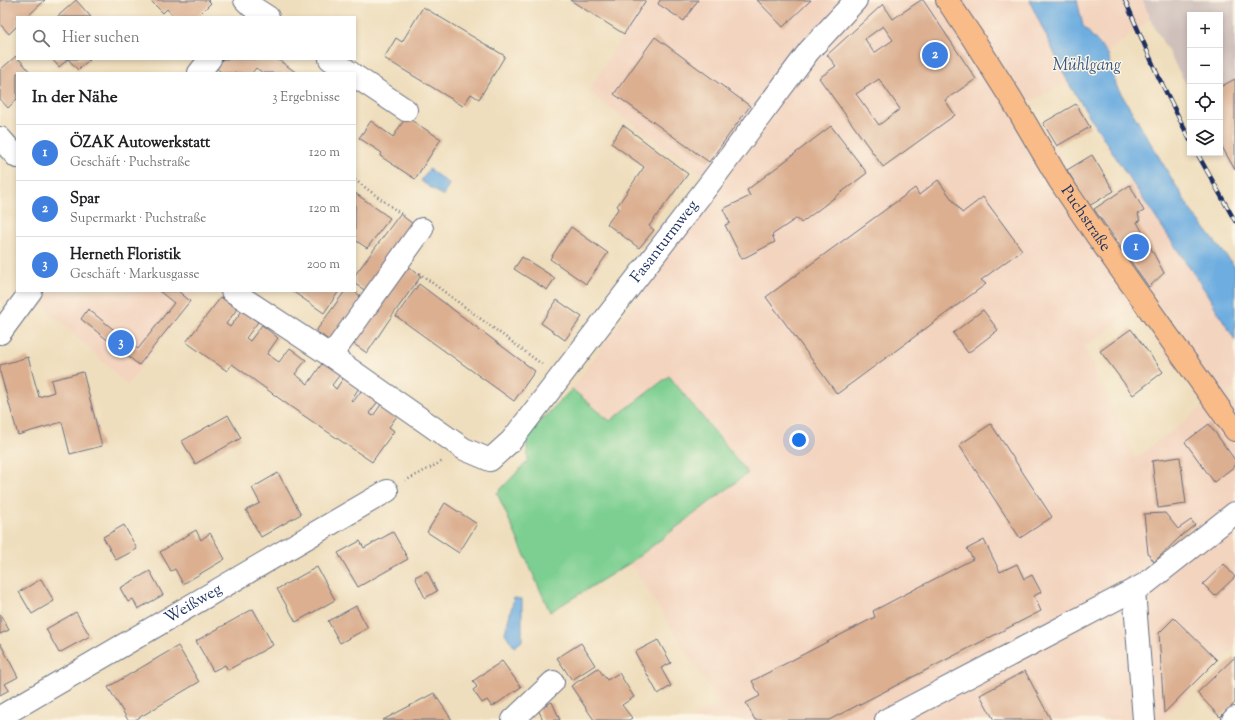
<!DOCTYPE html>
<html lang="de">
<head>
<meta charset="utf-8">
<style>
	body { margin:0; font-family:"Sorts Mill Goudy",serif; background:#f2f2f2; color:#202124 }
	.controls { position:absolute; right:12px; top:12px; display:grid; overflow:hidden; border-radius:0px; box-shadow:0 2px 6px #0003 }
	.controls button { width:36px; height:36px; display:grid; place-items:center; padding:0; border:0; border-bottom:1px solid #e0e0e0; background:#fff; color:#202124; font:20px sans-serif }
	.you { position:absolute; left:799px; top:440px; width:14px; height:14px; margin:-10px; border:3px solid #fff; border-radius:50%; background:#1a73e8; box-shadow:0 0 0 6px #1a73e833 }
	.badge { display:grid; place-items:center; width:26px; height:26px; border-radius:50%; background:#1f6fb2; color:#fff; font-size:13px; font-weight:700 }
	.pin { position:absolute; translate:-50% -50%; border:2px solid #fff; box-shadow:0 1px 4px #0006 }
	.list { margin:0; padding:0; list-style:none }
	h2 { display:flex; justify-content:space-between; align-items:center; height:52px; margin:0; padding:0 16px; font-size:17px }
	h2 small { font-size:13px; font-weight:400; color:#757577 }
	.list li { display:grid; grid-template-columns:26px 1fr auto; gap:12px; align-items:center; box-sizing:border-box; height:56px; padding:0 16px; border-top:1px solid #e0e0e0 }
	.list b { display:block; font-size:15px; white-space:nowrap }
	.list p { margin:0; font-size:13px; white-space:nowrap; color:#757577 }
	.list em { font-size:13px; font-style:normal; color:#757577 }
	.icon { flex:none; width:22px; height:22px; fill:none; stroke:currentColor; stroke-width:2; stroke-linecap:round; stroke-linejoin:round }
	.map { position:relative; flex:none; width:1235px; height:720px; overflow:hidden }
	.search { position:absolute; background:#fff; box-shadow:0 2px 6px #0003; left:16px; top:16px; width:340px; height:44px; display:flex; align-items:center; gap:10px; box-sizing:border-box; padding:0 14px; border-radius:0px; color:#757577; font-size:15px }
	.panel { position:absolute; background:#fff; box-shadow:0 2px 6px #0003; left:16px; top:72px; width:340px; height:220px; border-radius:0px }
	.map>svg:first-child { display:block }
</style>
</head>
<body>
<div class="map">
<svg width="1235" height="720" viewBox="0 0 1235 720">
	<rect width="100%" height="100%" fill="#fcf5e5"/>
	<filter id="ink" filterUnits="userSpaceOnUse"><feTurbulence type="fractalNoise" baseFrequency=".025" numOctaves="2"/><feDisplacementMap in="SourceGraphic" scale="8" xChannelSelector="R" yChannelSelector="G"/><feConvolveMatrix kernelMatrix="1 2 1 2 8 2 1 2 1" color-interpolation-filters="sRGB"/></filter>
	<filter id="wash" filterUnits="userSpaceOnUse"><feTurbulence type="fractalNoise" baseFrequency=".012" numOctaves="4" result="noise"/><feDisplacementMap in="SourceGraphic" scale="16" xChannelSelector="R" yChannelSelector="G"/><feGaussianBlur stdDeviation="0.9" result="paint"/><feColorMatrix in="noise" values="0 0 0 0 0 0 0 0 0 0 0 0 0 0 0 0 0 1.4 0 .05"/><feComposite in="paint" operator="in"/></filter>
	<g filter="url(#wash)">
		<rect width="100%" height="100%" fill="#efdebd"/>
		<path fill="#f3d4bf" fill-rule="evenodd" d="M570,0H1143L1150,19L1069,84H1065L1028,102L1092,210L1131,181L1206,292L1235,340V387L1228,395L1235,408V647L1163,720H691L720,704L630,563L748,473L610,421L572,389L676,245L720,187L588,92L624,34ZM1134,312L1204,406L1135,458L1084,347Z
			M47,291H198L127,385L39,301Z"/>
		<path fill="#cfc0bb" d="M1143,0H1235V172L1220,145V15H1190V91L1150,19Z"/>
		<path fill="#7dcf91" stroke="#4c7f78" d="M669,376L748,473L630,563L550,612L497,493L528,461L526,436L572,389L610,421Z"/>
		<path fill="#6dade0" stroke="#446e9f" d="M1030,0H1077L1083,26L1108,54L1116,85L1191,211L1235,267V340L1206,292L1131,181L1069,84L1032,6Z
			M429,169L449,184L443,196L421,181Z
			M514,598L522,599V641L514,647L505,633Z"/>
		<g id="blocks">
			<path fill="#dbaf90" fill-rule="evenodd" d="M0,0H45L27,17H17V26L9,34L0,24Z
				M76,0L91,17H57Z
				M150,0H208L211,3L197,17H174L167,9L163,13Z
				M570,0H646L624,34Z
				M660,0H698L684,21L658,4Z
				M757,0H811L783,27Z
				M921,0H923L976,79L945,100L955,115L883,167L819,78L836,66L827,55L883,4L893,19ZM883,26L893,40L874,53L865,39ZM879,79L900,109L879,125L856,94Z
				M423,7L505,56L479,99L471,94L463,106L384,58L396,38L402,42Z
				M655,37L750,106L709,162L614,94Z
				M16,56L17,59H19L31,73H17V99L8,108L0,99V70Z
				M52,59H68L59,67Z
				M68,59H90L78,70Z
				M223,59H277L297,73H263L256,68L252,73H223L216,68Z
				M1235,79V170L1220,143V87Z
				M1076,104L1090,127L1057,146L1043,123Z
				M406,117L441,139L415,179L380,156L382,153L359,138L371,121L393,137Z
				M623,125L688,174L649,226L654,230L639,248L607,224L619,208L617,206L644,167L611,143Z
				M831,126L867,173L801,223L797,218L772,235L775,242L742,259L725,225L730,223L723,209L750,196L747,190Z
				M1092,155L1114,191L1089,206L1067,170Z
				M938,180L962,213L983,197L1022,250L981,280L986,284L837,394L766,297L915,188L919,195Z
				M1130,185L1144,211L1138,214L1140,221L1137,222L1164,273L1149,287L1094,209Z
				M355,193L390,218L367,248L355,240Z
				M400,214L413,224L366,291L355,284V275Z
				M571,227L608,253L586,284L550,259Z
				M522,257L555,278L547,290L514,269Z
				M407,266L421,276L389,320L367,353L351,342Z
				M419,284L535,371L514,401L396,316Z
				M159,291H178L190,301L139,365L81,319L88,309L138,349L174,303Z
				M292,291H339L324,313Z
				M345,291H353L362,297L330,341L316,331Z
				M221,297L237,309L226,324L230,327L242,311L258,322L246,338L250,341L262,325L278,338L267,354L279,362L290,348L306,360L295,374L308,384L326,358L343,371L332,385L336,389L346,374L361,385L351,400L353,402L364,387L380,399L369,413L373,416L384,400L400,412L389,427L394,431L372,462L291,407L232,364L227,371L186,342Z
				M557,300L582,317L565,340L541,323Z
				M983,310L998,330L968,353L953,333Z
				M1131,329L1163,372L1133,395L1100,351Z
				M28,357L39,397L54,392L51,380L83,372L102,446L70,454L62,422L18,435L0,372V365Z
				M228,415L241,438L195,464L182,441Z
				M991,424L1052,517L1020,538L959,445Z
				M1209,424L1235,460V466L1214,482L1185,442Z
				M1180,457L1186,504L1158,508L1152,461Z
				M278,473L301,514L261,537L246,510L260,503L252,488Z
				M445,503L477,524L459,553L427,532Z
				M1165,513L1178,529L1191,520L1195,525L1182,535L1154,562L1148,553L1144,514Z
				M124,525L137,549L116,560L103,537Z
				M196,530L201,540L210,533L225,559L183,584L175,569L171,571L160,552Z
				M393,532L408,559L358,587L338,553L360,541L364,548Z
				M984,540L1000,572L1017,564L1024,579L1032,575L1041,592L1034,596L1041,611L829,720H755L746,703L760,696L752,681L875,617L873,611L973,559L967,549Z
				M1224,564L1235,577L1215,596L1203,584Z
				M317,567L335,600L296,622L277,589Z
				M150,571L163,595L138,609L133,599L128,602L120,588Z
				M427,571L437,591L425,598L415,577Z
				M41,579L54,601L32,614L19,592Z
				M356,606L368,628L340,643L328,621Z
				M253,609L273,645L228,670L225,665L213,671L196,641Z
				M76,612L90,636L59,653L46,629Z
				M0,614L9,630L0,634Z
				M1174,618L1217,660L1164,713L1159,633Z
				M658,640L671,663L661,668L671,686L658,694L635,652Z
				M0,643L18,677L5,684L9,690L0,695Z
				M581,643L595,665L572,680L557,658Z
				M178,646L199,682L135,720H128L108,687Z
				M1235,657V703L1220,717L1197,693Z
				M502,661L521,687L492,707L487,700L482,703L473,690L477,687L473,681Z
				M598,668L607,680L619,673L634,697L622,705L632,718L629,720H594L571,686Z
				M1025,671L1051,720H994L980,695Z
				M434,693L452,720H383Z
				M552,702L560,720H543L538,709Z"/>
		</g>
	</g>
	<g filter="url(#ink)">
		<use href="#blocks" fill-opacity="0" stroke="#656c7f" stroke-width="1"/>
		<g fill="none" stroke-linecap="round" stroke-linejoin="round">
			<g stroke="#656c7f" stroke-width="24">
				<g id="minor">
					<path d="M245,0L251,6L268,17"/>
					<path d="M330,59L351,73"/>
					<path d="M199,73L210,59"/>
					<path d="M355,76L406,110"/>
					<path d="M0,138L17,157"/>
					<path id="s1" d="M232,291L331,356L464,449L490,460L511,441L710,183L809,51L856,0"/>
					<path d="M0,333L31,291"/>
					<path d="M331,356L422,229"/>
					<path d="M1134,590L1144,720"/>
					<path id="s2" d="M0,717L387,491"/>
					<path d="M513,720L553,682"/>
					<path d="M886,720L1145,584L1235,513"/>
					<path d="M1233,720L1235,718"/>
				</g>
			</g>
			<g stroke="#656c7f" stroke-width="24">
				<g id="major">
					<path id="s3" d="M947,0L972,37L1012,100L1059,180L1097,236L1235,430"/>
				</g>
			</g>
			<path stroke="#656c7f" stroke-width="2.5" stroke-dasharray="1 3" stroke-linecap="butt" d="M355,180L404,216
				M419,273L543,365
				M405,481L443,461"/>
			<use href="#minor" stroke="#fff" stroke-width="22"/>
			<use href="#major" stroke="#f9bc89" stroke-width="22"/>
			<g stroke="#1b2f5e" stroke-width="4.5">
				<path id="rail" d="M1125,0L1159,78L1190,140
					M1197,153L1235,221"/>
			</g>
			<use href="#rail" stroke="#fcf5e5" stroke-width="3" stroke-dasharray="9" stroke-linecap="butt"/>
		</g>
	</g>
	<g text-anchor="middle" dominant-baseline="central" stroke-width="3" stroke-linejoin="round" paint-order="stroke">
		<g font-size="16" fill="#1b2f5e" stroke="#fcf5e5">
			<text stroke="none"><textPath href="#s3" startOffset="259">Puchstraße</textPath></text>
			<text stroke="none"><textPath href="#s1" startOffset="589">Fasanturmweg</textPath></text>
			<text stroke="none"><textPath href="#s2" startOffset="224">Weißweg</textPath></text>
		</g>
		<g font-size="17" font-style="italic" fill="#345585" stroke="#fcf5e5">
			<text x="1087" y="66">Mühlgang</text>
		</g>
	</g>
</svg>
<div class="controls">
<button>+</button>
<button>−</button>
<button><svg class="icon" aria-label="locate" viewBox="0 0 24 24"><circle cx="12" cy="12" r="6"/><path d="M12 2v4M12 18v4M2 12h4M18 12h4"/></svg></button>
<button><svg class="icon" aria-label="layers" viewBox="0 0 24 24"><path d="M12 4l9 5-9 5-9-5zM3 14l9 5 9-5"/></svg></button>
</div>
<div class="you"></div>
<div class="pin badge" style="left:1136px;top:247px;background:#3f7fe0">1</div>
<div class="pin badge" style="left:935px;top:55px;background:#3f7fe0">2</div>
<div class="pin badge" style="left:121px;top:343px;background:#3f7fe0">3</div>
<div class="search"><svg class="icon" aria-label="search" viewBox="0 0 24 24"><circle cx="10" cy="10" r="6"/><path d="M15 15l6 6"/></svg>Hier suchen</div>
<section class="panel">
<h2>In der Nähe<small>3 Ergebnisse</small></h2>
<ul class="list">
<li><span class="badge" style="background:#3f7fe0">1</span><div><b>ÖZAK Autowerkstatt</b><p>Geschäft · Puchstraße</p></div><em>120 m</em></li>
<li><span class="badge" style="background:#3f7fe0">2</span><div><b>Spar</b><p>Supermarkt · Puchstraße</p></div><em>120 m</em></li>
<li><span class="badge" style="background:#3f7fe0">3</span><div><b>Herneth Floristik</b><p>Geschäft · Markusgasse</p></div><em>200 m</em></li>
</ul>
</section>
</div>
</body>
</html>
